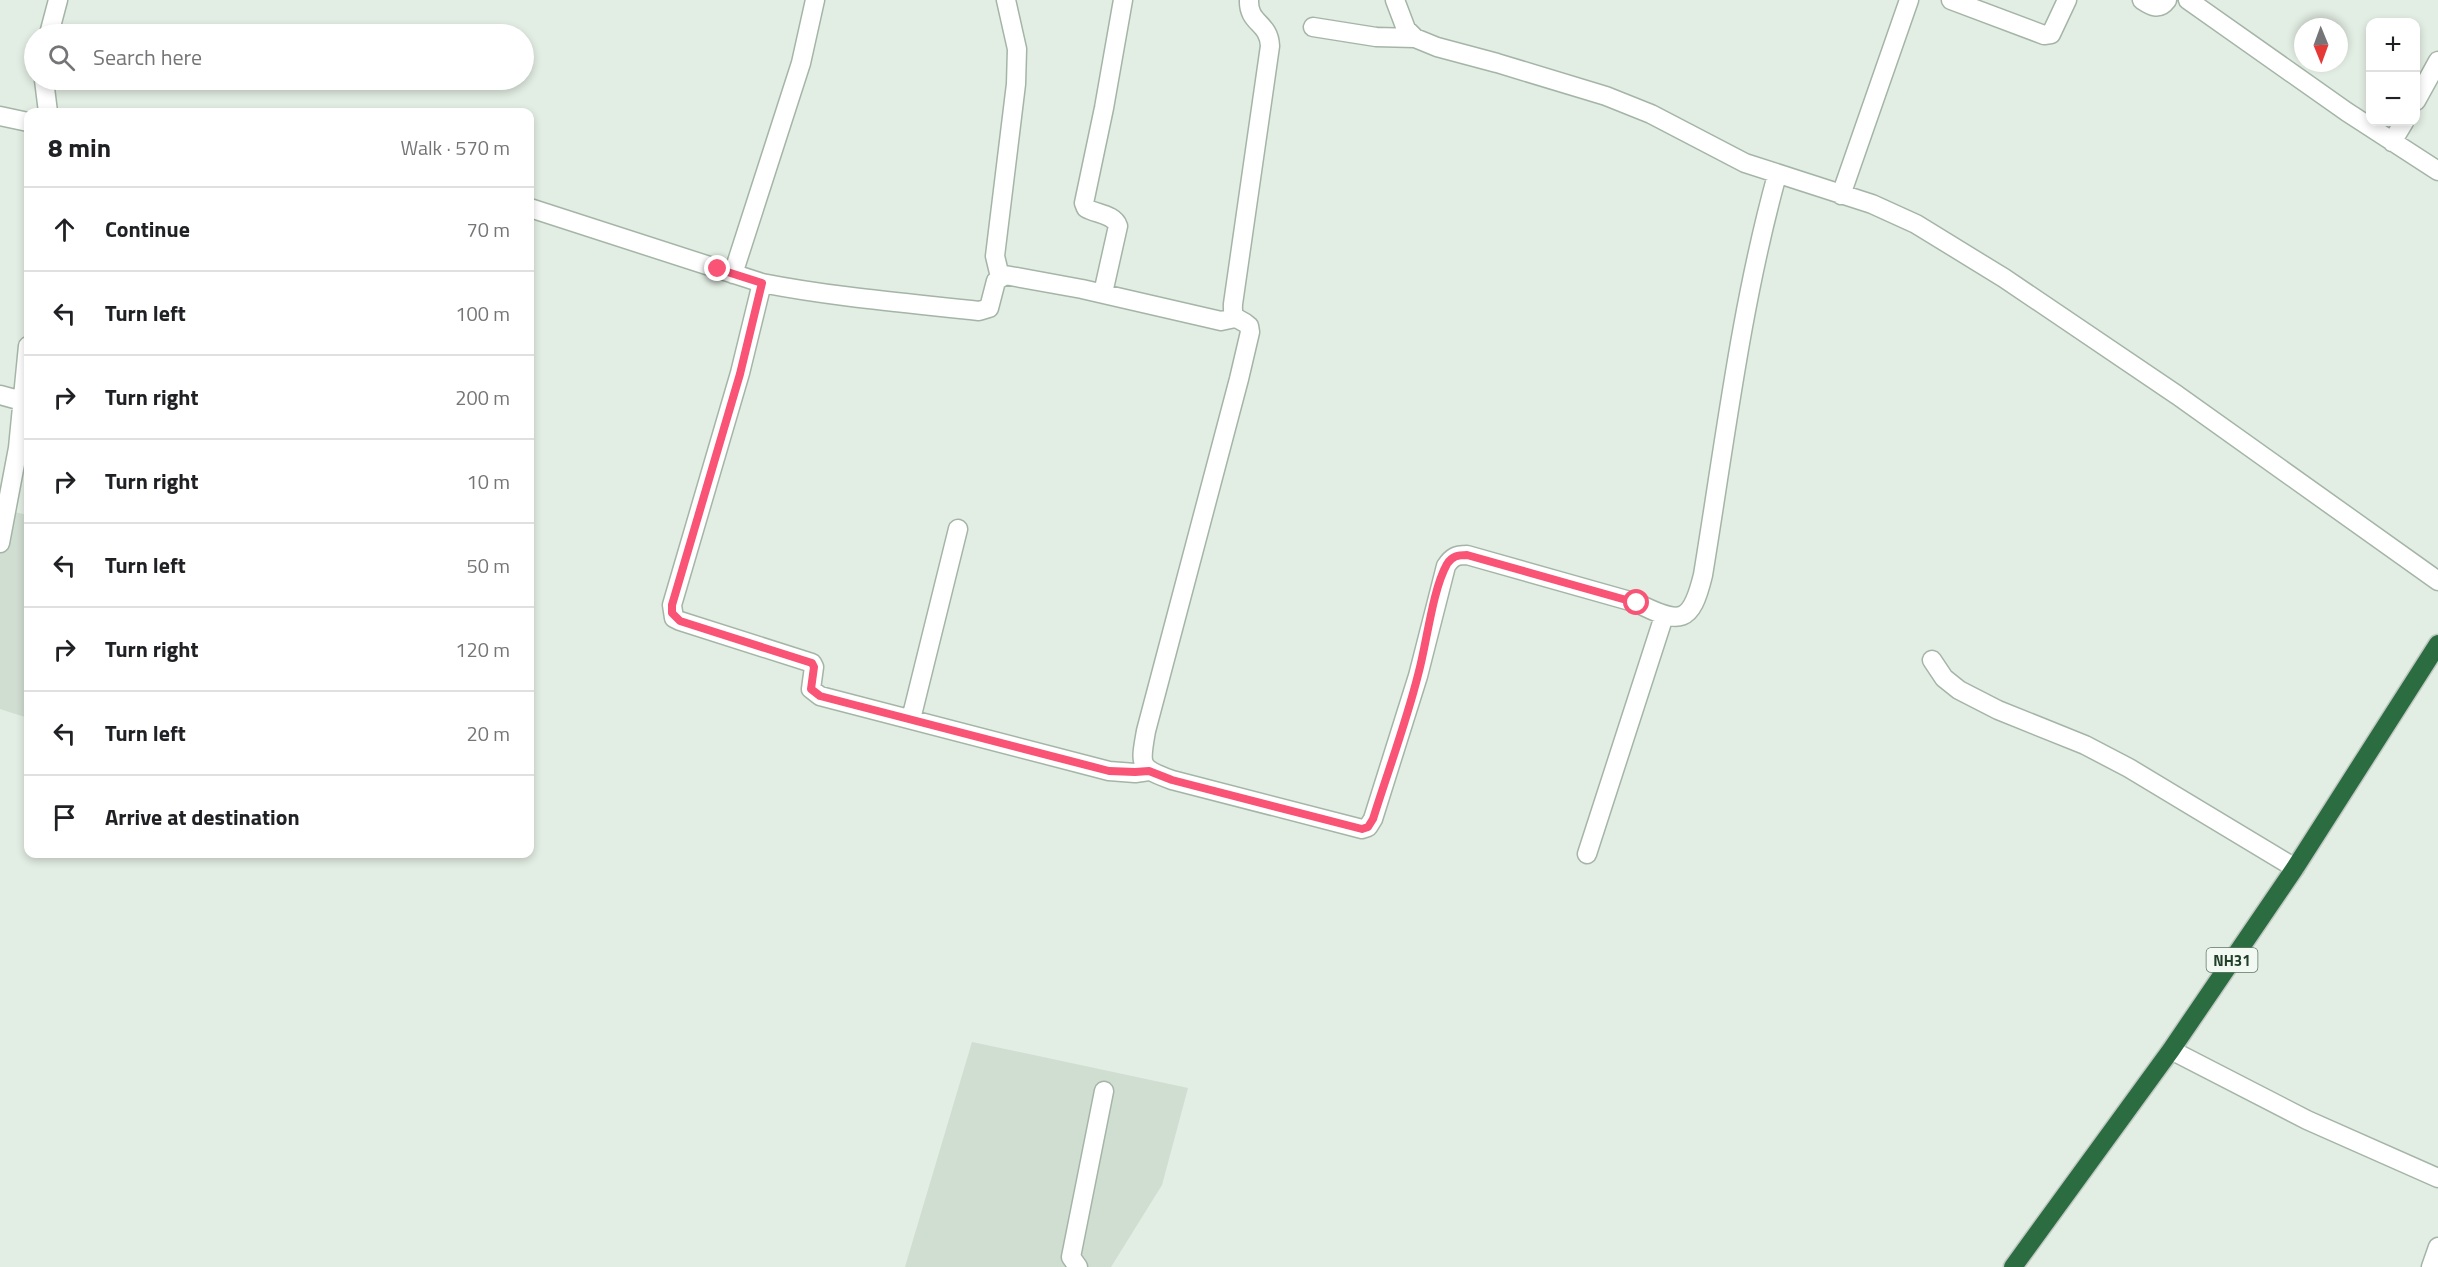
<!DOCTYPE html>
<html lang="en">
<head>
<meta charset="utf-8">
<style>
	body { margin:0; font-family:"Titillium Web",sans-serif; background:#f6f6f6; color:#202124 }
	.controls { position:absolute; right:18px; top:18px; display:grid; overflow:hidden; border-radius:12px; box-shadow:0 3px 9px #0003 }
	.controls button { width:54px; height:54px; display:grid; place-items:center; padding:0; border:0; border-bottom:2px solid #e0e0e0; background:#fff; color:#202124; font:30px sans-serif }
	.compass { position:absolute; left:2294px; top:18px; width:54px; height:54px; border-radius:50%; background:#fff; box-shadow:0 3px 9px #0003; rotate:179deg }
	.stop { position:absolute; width:18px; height:18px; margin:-14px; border:4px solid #f95376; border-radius:50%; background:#fff }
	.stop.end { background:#f95376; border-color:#fff; box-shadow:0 2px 6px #0008 }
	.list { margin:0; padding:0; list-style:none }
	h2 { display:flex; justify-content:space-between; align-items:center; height:78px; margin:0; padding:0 24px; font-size:26px }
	h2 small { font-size:20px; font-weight:400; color:#757577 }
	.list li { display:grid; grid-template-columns:39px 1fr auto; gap:18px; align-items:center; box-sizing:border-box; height:84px; padding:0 24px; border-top:2px solid #e0e0e0 }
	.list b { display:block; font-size:22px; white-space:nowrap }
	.list em { font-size:20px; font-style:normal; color:#757577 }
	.icon { flex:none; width:33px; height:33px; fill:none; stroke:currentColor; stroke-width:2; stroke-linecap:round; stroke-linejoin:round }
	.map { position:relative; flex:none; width:2438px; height:1267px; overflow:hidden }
	.search { position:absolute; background:#fff; box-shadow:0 3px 9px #0003; left:24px; top:24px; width:510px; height:66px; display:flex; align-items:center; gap:15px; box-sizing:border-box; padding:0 21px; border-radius:33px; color:#757577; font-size:22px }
	.panel { position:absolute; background:#fff; box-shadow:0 3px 9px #0003; left:24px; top:108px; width:510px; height:750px; border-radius:12px }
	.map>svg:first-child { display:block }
</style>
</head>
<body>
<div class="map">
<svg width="2438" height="1267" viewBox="0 0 2438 1267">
	<rect width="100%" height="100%" fill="#e2ede3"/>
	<path fill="#d0ddd1" d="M0,509L28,515V718L0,709Z
		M972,1042L1188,1088L1162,1185L1111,1267H905Z"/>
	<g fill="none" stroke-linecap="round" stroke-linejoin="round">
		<g stroke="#a4b5a7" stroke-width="21">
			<path id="minor" d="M1249,0C1248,24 1269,22 1270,46L1233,304C1232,323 1239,316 1249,326L1250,332L1239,379L1146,731C1140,765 1138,768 1172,780L1362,829L1368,827L1373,819L1418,676L1446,566C1452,557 1456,555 1467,555L1637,603C1681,625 1691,624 1703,575C1725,441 1741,305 1777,175
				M1395,0L1406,29L1415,38L1437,47L1497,63L1606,96L1651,114L1745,163L1872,204L1916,224L2004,278L2177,395L2438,581
				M1951,0L2044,35L2051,34L2067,0
				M2142,0C2151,6 2159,11 2167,0
				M2188,0L2347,112L2438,171
				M1313,27L1376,37L1415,38
				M49,34L58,0
				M44,80L48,112
				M2416,101L2438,61
				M0,116L28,122
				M2392,142L2404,122
				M1841,195L1909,0
				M530,208L762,283C834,297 907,303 979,311L989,308L996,281L1005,275L1082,289L1208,318L1221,321L1235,318
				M733,274L801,63L815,0
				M1000,277L995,256L1016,84L1017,49L1006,0
				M762,283L740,373L672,605L674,618L680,621L812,663L814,667L811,689L820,696L1109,771L1135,773L1149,771
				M1103,293L1118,226C1114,214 1096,214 1086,208L1084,203L1104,108L1123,0
				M0,395L22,401
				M0,543L18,448L28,346
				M1932,660L1944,678L1959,690L1998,710L2085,745L2129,768L2295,868
				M911,719L958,529
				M1587,854L1664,616
				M2171,1050L2307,1120L2438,1178
				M1078,1267L1071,1257L1104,1091
				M2431,1267L2438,1247"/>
		</g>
		<g stroke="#c1c9c3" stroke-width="21">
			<path id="highway" d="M2013,1267L2171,1050L2295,868L2438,644"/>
		</g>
		<use href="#minor" stroke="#fff" stroke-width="18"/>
		<use href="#highway" stroke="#2b6d41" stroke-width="18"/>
	</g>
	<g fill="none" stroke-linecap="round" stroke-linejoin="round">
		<path stroke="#f95376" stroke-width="8" d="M718,269L762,283L740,374L672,605V613L680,621L812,663L814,667L811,689L820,696L1109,771L1135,772L1149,771L1172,780L1362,829L1368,827L1373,819C1388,771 1406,723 1418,675C1427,643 1432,591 1447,564C1452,556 1458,555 1467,555L1637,603"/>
	</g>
	<g text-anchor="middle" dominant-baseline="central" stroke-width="4.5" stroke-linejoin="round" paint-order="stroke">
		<rect fill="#f2f9f3" stroke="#607766" stroke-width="1.5" x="2206.5" y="948" width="51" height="24" rx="4.5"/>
		<g font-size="15" font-weight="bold" fill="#213f29">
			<text x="2232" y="960">NH31</text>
		</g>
	</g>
</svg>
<div class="controls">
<button>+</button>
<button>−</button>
</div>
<svg class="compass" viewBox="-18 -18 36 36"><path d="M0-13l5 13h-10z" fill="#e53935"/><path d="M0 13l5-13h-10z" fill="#757577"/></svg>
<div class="stop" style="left:1637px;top:603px"></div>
<div class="stop end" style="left:718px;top:269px"></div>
<div class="search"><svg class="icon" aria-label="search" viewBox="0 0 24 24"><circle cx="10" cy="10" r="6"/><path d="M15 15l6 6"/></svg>Search here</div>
<section class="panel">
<h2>8 min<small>Walk · 570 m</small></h2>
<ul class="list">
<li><svg class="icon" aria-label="ahead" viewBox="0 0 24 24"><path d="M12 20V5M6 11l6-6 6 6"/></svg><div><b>Continue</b></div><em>70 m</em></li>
<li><svg class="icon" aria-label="left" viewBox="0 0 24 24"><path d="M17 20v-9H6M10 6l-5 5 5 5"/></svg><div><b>Turn left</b></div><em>100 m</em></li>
<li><svg class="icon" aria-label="right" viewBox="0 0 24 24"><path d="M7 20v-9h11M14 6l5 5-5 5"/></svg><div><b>Turn right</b></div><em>200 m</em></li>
<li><svg class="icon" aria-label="right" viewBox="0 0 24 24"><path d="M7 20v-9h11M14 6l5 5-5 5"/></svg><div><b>Turn right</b></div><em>10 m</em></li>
<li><svg class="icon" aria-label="left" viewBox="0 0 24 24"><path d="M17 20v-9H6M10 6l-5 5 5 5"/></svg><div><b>Turn left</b></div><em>50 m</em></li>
<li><svg class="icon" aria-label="right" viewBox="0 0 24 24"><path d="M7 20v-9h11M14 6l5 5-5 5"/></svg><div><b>Turn right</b></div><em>120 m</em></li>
<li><svg class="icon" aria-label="left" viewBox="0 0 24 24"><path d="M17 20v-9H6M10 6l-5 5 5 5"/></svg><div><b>Turn left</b></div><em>20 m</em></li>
<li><svg class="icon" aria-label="arrive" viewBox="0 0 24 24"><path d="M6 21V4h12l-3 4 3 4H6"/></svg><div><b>Arrive at destination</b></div></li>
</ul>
</section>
</div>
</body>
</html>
